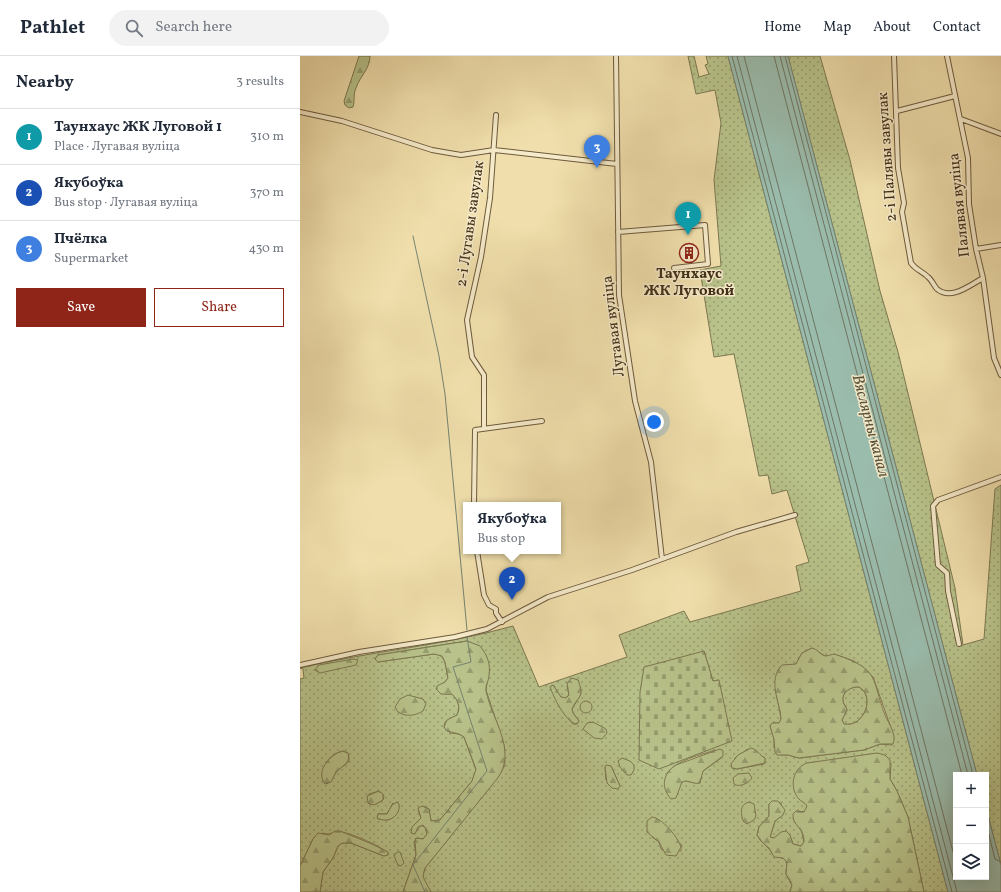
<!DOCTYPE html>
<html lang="en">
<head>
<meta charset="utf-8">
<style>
	body { margin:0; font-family:Vollkorn,serif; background:#f2f2f3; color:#1f2937 }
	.controls { position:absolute; right:12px; bottom:12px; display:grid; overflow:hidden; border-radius:0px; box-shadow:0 4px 16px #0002 }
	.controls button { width:36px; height:36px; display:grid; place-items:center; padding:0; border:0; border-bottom:1px solid #e0e1e3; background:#fff; color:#1f2937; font:20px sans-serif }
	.you { position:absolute; left:354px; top:366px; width:14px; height:14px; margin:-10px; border:3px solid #fff; border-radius:50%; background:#1a73e8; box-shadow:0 0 0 6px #1a73e833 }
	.badge { display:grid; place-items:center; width:26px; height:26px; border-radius:50%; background:#8f2418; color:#fff; font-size:13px; font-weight:700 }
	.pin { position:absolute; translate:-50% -33px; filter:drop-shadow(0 1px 2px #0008) }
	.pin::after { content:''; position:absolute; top:21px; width:14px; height:12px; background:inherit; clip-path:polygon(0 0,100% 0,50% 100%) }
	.popup { position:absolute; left:163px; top:446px; width:98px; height:52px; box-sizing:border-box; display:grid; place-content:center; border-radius:0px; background:#fff; filter:drop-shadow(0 1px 3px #0005); font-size:13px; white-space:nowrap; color:#747a83 }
	.popup b { font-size:15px; color:#1f2937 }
	.popup::after { content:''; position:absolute; left:50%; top:100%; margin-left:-8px; border:8px solid transparent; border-top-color:#fff }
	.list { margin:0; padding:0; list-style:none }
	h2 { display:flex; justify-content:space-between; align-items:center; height:52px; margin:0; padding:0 16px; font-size:17px }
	h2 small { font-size:13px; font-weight:400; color:#747a83 }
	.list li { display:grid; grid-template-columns:26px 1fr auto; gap:12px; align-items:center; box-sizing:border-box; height:56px; padding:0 16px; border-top:1px solid #e0e1e3 }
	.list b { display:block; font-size:15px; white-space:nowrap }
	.list p { margin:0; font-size:13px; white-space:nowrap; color:#747a83 }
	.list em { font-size:13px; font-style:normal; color:#747a83 }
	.actions { display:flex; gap:8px; padding:12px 16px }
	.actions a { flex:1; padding:9px 0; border:1px solid #8f2418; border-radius:0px; text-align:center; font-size:14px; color:#8f2418 }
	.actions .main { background:#8f2418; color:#fff }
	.icon { flex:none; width:22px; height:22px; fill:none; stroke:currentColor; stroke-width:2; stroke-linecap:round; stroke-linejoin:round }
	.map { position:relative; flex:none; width:701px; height:836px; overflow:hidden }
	header { display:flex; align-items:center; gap:24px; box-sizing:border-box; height:56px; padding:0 20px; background:#fff; border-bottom:1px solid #e0e1e3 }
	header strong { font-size:19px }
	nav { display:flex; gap:22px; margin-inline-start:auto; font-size:14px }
	.search { width:280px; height:36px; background:#f2f2f3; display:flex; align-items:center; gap:10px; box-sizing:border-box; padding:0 14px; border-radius:22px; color:#747a83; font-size:15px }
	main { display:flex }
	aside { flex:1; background:#fff }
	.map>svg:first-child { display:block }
</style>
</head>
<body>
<header>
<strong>Pathlet</strong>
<div class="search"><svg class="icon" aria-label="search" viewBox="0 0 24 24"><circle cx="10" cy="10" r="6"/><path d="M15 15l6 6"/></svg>Search here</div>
<nav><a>Home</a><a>Map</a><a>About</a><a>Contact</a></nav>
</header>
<main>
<aside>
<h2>Nearby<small>3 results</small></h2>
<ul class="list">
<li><span class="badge" style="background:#0f9aa8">1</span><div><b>Таунхаус ЖК Луговой 1</b><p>Place · Лугавая вуліца</p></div><em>310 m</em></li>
<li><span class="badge" style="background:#1a4fb4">2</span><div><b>Якубоўка</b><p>Bus stop · Лугавая вуліца</p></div><em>370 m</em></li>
<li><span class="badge" style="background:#3f7fe0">3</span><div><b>Пчёлка</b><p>Supermarket</p></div><em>430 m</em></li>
</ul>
<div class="actions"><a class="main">Save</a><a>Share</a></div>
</aside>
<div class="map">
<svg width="701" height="836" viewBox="0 0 701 836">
	<defs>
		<pattern id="grass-dots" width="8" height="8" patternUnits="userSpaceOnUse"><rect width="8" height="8" fill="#b8c28a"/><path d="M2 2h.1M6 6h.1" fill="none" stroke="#979e70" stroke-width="1.8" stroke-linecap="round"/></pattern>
		<pattern id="forest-firs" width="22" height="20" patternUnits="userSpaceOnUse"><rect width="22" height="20" fill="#b8c28a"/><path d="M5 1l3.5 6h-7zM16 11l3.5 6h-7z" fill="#979e70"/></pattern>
		<pattern id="cemetery-stones" width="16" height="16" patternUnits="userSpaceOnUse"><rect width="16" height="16" fill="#b8c28a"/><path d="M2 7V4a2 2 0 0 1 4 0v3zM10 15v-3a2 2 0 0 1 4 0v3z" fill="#979e70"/></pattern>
	</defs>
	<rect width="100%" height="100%" fill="#f0dfac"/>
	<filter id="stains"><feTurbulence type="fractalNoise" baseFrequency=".005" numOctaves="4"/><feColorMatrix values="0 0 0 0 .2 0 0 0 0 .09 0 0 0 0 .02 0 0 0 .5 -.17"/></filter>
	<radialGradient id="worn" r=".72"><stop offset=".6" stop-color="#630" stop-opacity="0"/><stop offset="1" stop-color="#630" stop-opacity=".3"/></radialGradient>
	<path fill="url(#grass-dots)" stroke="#7c7851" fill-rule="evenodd" d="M388,0H394L399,21L409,18L405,9L408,8L406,0H428L648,836H624L608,761L597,735L590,723L591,707L502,745L507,748V753L504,756L497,755L493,763L501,772L504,786L501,790L493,788L490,780L486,775L474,782L470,781L475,765L483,759L481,747L474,745L469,748V760L459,771L457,779C461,788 469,790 473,799L485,803L487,806L486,818L492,829L490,836H131L122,821L125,812L200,718L205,709L204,689L186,634L189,614L183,594L167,585L78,599L75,603L78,606L134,598C147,599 145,611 148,622L145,626L136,632L137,634L144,638H152C158,644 161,651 157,659L145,666L144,671L150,677L159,678L164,681L176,714L172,725L140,764L131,765L129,753L123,750L118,754L121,762L114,778L121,769L125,771L127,778L123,783L117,782L114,786L116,799L103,836H20L23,816L33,802L38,790L42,787H51L84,800L89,798C83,791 51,777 41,776C34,775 30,780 23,777L13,783L0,810V623L4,622L3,613L0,612C70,595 143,590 213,570L239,631L327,601L319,579L384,555L390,566L501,535L496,510L509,506L487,434L472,438L468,419L459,420L434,298L414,301L400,214L421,210L414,124L421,67L415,34L396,38ZM512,592L525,600L537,599L554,605L573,621L591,672L592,689L580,688L564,694L499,702L488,699H481L474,692V683L470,670L473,667H479L481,664C479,644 470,629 481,610L496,608L502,597ZM404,595L413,625L419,624L339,704ZM278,624L281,638L272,653L273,657L279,665L277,668H273L260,652L251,630H254L259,639L264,643L269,639L267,630ZM448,693L465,702L464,708L437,713L432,712L435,702ZM415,694L421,702L402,716L400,727L384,725L380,728L377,738L367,717C377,704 401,699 415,694ZM44,695L48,697C52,707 43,709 37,715C34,719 31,724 27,728L23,725C24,710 27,698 44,695ZM311,710L320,730L306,724L305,711ZM79,735L84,740L83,744L76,748H69V738ZM93,747L95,760L88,764L78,763V758H87ZM352,781L381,788V795L361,793L359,786Z
		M488,0H520L550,104L580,235L598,296L655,532L663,589L684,583L695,433L701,429V809L686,752V719H677Z
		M559,631C576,640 564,672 544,668L542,664L547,654C546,650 543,648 543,645C541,636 552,630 559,631Z"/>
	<path fill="url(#forest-firs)" stroke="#7c7851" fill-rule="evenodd" d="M59,0H70C70,13 60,20 56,32C53,38 55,45 53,51L49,52L45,49L44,45Z
		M167,585L180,590C187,598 191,609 189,619C189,625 185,629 186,635C192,664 218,695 197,723L125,812L123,821L131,836H103L116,799L115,784L116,782L123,783L127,778L126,773L123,769L118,771L115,778L111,777L112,771L121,762L118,752L122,750L129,753L131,765L140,764L172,725L176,713L164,681L159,678L147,675L144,671L147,664L157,659C161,651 158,644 152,638H141L137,634V630L145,626L148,622L145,606L142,600L134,598L78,606L75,603L78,599Z
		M512,592C518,593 520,599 525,600C529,600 533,597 537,599C581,614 571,623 585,659C589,668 597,679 593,688H580L564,694L499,702L488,699H477L475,696L474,683L470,670L472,667H479L481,663C480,645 467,625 482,609L496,608L502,597ZM559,631C576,640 564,672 544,668L542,664L547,654C546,650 543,648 543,645C541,636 552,630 559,631Z
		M53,603L58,604L56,609L20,617L15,614L19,609Z
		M272,622L278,624C285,642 278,639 272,653L273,657L279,665L276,668C265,665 254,642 250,631L253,629L261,641L266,642L269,639L267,627Z
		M108,639L123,643L126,648L123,655C115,660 106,661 98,656L95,651L100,643Z
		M280 651a6 6 0 1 1 12 0a6 6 0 1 1-12 0Z
		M293,666L306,673L307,677L302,683L294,682L283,673L287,667Z
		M451,692C457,693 460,700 465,702V707L437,713L432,712L431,708L438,699Z
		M420,693L423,695V700L403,715L400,727C393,729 389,723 382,726L376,742L371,743C361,732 362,718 376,709Z
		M42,695L48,697L49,705L36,716L31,726L25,728C15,715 30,699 42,695Z
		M577,697L585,699L590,704V723L597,735L608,761L624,836H490L492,829L486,818L487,806L483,802L474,801L469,792L463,787L457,779L459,771L469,760V748L472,745H478L485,754L483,759L475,765L470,781L474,782L481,776L486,775L490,779L493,788L501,790L504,786C505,772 492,770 493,758L496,755L504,756L507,750C505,746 501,746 498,742C489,730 493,712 507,707Z
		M322,702L330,705L334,709V714L331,719H327L320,711L318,705Z
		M306,709L311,710L320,730L318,733L312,732L307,727L305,711Z
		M449,717L452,722C449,727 439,732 434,728L433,722L438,718Z
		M79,735L83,738V744L74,749L68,747L67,740Z
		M97,746L99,748C101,760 88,768 77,762L78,758H87L92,749Z
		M449,746L454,748L456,760L454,764L447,768L443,765C441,757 439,749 449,746Z
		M352,761C362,762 378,781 381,791L376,800L366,799L359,786L347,776V765Z
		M35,775H40L72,788L88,796V799L84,800L51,787H42L38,790L33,802L23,816L20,836H0V810L13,783L18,777L29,779Z
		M97,796H100L104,807L101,810L98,809L94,800Z"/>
	<path fill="url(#cemetery-stones)" stroke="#7c7851" d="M404,595L413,625L419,624L432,685L359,713L339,704L340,636L344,611Z"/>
	<path fill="#9abcad" stroke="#768371" d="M428,0H488L677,719H656V821H686V752L701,809V836H648Z"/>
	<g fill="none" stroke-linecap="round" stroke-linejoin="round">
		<path stroke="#6e7562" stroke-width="1" d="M432,0L652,836
			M437,0L657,836
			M444,0L656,807
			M474,0L662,719
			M480,0L668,719
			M485,0L673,719
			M686,767L695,803L701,806"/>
		<path stroke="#768371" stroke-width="1" d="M113,180L139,300L145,338L167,574
			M125,836L113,809L187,715L153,611L171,606L167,581"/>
		<g stroke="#6d5a3d" stroke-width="6">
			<path id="minor" d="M316,0L319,239L335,345L351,406L362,503
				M594,0L598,112L604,147L602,156L611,207C616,214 622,215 628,221C632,224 634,230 637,233C651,245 670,229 683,222
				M647,0L668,102L669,148L676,193L683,222L694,302L701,319
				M597,55L655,40
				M0,56L42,65L132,94L161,99L194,94L317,108
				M661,63L701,78
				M318,176L405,169L408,208L374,212
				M676,193L701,189
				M184,372V319L172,301L167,264L181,201L190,142L196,59
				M174,449L175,374L242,365
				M177,495L184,539L189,549L196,553V557L202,566
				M659,588L648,535L647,517L638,509L633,450L638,444L701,421
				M0,609L59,596L155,581L187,573L248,541L332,514L436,476L495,459"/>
		</g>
		<use href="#minor" stroke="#f5eac9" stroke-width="4"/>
	</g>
	<defs>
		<g id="building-ring" transform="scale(1)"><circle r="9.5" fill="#f5eac9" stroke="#8f2418" stroke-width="1.5"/><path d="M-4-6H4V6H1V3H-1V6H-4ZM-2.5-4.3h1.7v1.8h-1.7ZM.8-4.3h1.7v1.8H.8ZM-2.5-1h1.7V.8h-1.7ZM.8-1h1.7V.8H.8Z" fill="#8f2418"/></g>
	</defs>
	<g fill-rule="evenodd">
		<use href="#building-ring" x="389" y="197"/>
	</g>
	<g text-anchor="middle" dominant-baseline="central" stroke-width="3" stroke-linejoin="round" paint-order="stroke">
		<g font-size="15" fill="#412e18" stroke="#f5eac9">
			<text transform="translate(588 101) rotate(-94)">2-і Палявы завулак</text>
			<text transform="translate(660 149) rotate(-96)">Палявая вуліца</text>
			<text transform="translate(171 168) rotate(-82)">2-і Лугавы завулак</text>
			<text transform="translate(314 270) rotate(-97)">Лугавая вуліца</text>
		</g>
		<g font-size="15" font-weight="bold" fill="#412e18" stroke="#f5eac9">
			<text x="389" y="218">Таунхаус<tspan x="389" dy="17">ЖК Луговой</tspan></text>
		</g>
		<g font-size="16" font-style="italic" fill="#57523d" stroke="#f5eac9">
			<text transform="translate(570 370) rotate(75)">Вяслярны канал</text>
		</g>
	</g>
	<rect width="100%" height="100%" filter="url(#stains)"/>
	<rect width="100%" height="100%" fill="url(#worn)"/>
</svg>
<div class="controls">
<button>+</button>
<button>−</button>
<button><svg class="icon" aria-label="layers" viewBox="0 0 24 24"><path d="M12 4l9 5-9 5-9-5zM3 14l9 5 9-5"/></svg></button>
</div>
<div class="you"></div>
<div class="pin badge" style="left:388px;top:179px;background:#0f9aa8">1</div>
<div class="pin badge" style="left:212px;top:544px;background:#1a4fb4">2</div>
<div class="popup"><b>Якубоўка</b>Bus stop</div>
<div class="pin badge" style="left:297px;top:112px;background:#3f7fe0">3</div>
</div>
</main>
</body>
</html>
